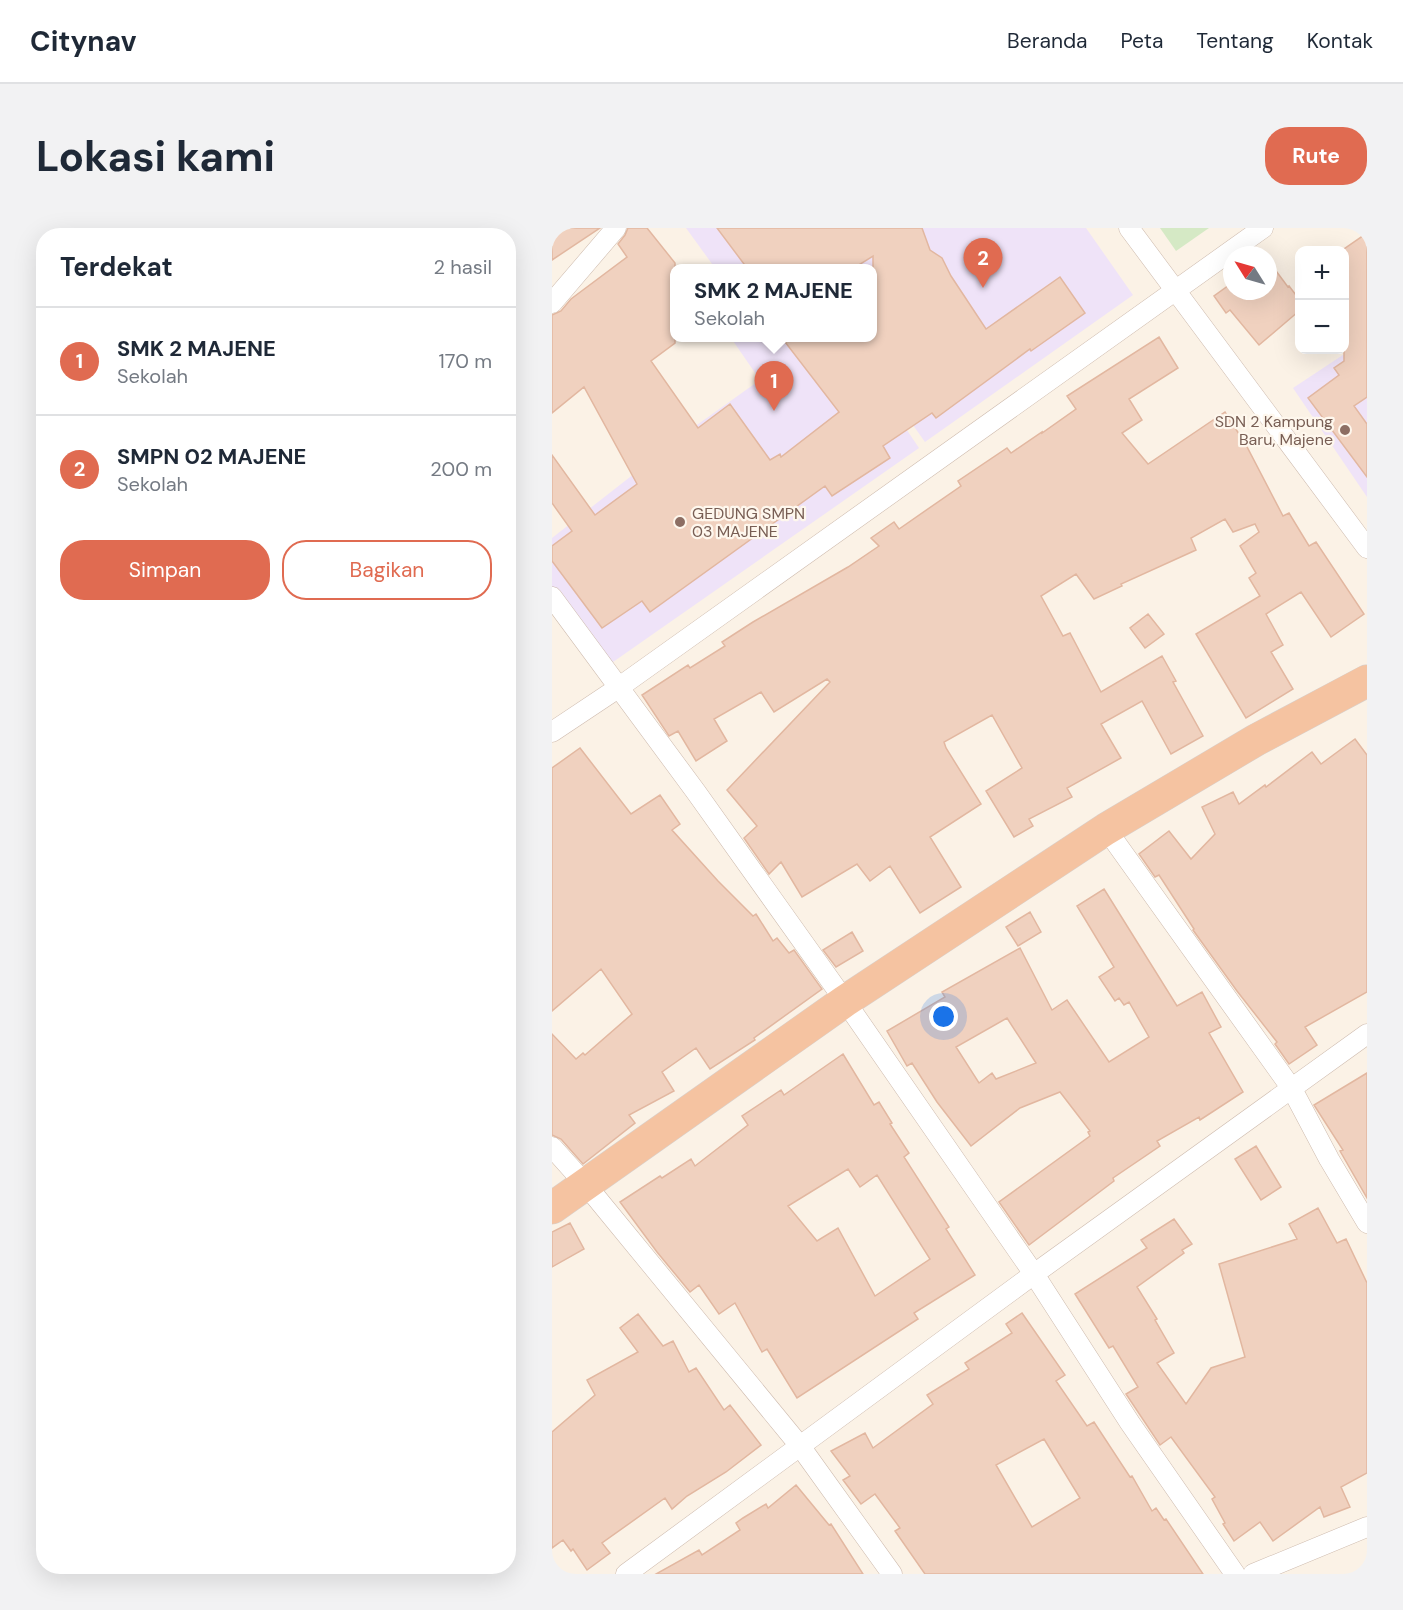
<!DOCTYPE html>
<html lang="id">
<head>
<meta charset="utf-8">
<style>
	body { margin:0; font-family:"DM Sans",sans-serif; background:#f2f2f3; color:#1f2937 }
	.controls { position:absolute; right:18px; top:18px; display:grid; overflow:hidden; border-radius:12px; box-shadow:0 6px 24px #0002 }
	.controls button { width:54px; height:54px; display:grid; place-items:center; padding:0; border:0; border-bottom:2px solid #e0e1e3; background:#fff; color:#1f2937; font:30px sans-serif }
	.compass { position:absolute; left:671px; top:18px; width:54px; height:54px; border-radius:50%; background:#fff; box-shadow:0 6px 24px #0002; rotate:307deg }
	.you { position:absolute; left:392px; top:789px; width:21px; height:21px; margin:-15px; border:4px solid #fff; border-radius:50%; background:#1a73e8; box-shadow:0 0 0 9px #1a73e833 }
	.badge { display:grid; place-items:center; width:39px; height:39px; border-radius:50%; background:#e06b51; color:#fff; font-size:20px; font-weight:700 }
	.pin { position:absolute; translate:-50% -50px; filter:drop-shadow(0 2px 3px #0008) }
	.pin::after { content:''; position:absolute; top:32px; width:21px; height:18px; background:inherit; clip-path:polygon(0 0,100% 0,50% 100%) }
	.popup { position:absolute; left:118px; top:36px; width:207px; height:78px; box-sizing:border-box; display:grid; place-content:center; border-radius:12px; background:#fff; filter:drop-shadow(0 2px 4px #0005); font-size:20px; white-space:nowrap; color:#747a83 }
	.popup b { font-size:22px; color:#1f2937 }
	.popup::after { content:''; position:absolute; left:50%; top:100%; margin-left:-12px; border:12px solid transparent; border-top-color:#fff }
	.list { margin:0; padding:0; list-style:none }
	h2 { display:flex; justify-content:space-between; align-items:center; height:78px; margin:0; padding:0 24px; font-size:26px }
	h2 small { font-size:20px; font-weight:400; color:#747a83 }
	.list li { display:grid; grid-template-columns:39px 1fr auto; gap:18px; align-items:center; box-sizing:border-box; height:108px; padding:0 24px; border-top:2px solid #e0e1e3 }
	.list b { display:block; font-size:22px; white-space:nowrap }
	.list p { margin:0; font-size:20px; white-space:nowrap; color:#747a83 }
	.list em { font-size:20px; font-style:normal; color:#747a83 }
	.actions { display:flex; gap:12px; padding:18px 24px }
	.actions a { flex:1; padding:14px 0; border:2px solid #e06b51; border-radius:24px; text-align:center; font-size:21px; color:#e06b51 }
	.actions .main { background:#e06b51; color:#fff }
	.map { position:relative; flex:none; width:815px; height:1346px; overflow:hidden; border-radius:24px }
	header { display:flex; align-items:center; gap:36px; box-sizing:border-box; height:84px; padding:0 30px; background:#fff; border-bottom:2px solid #e0e1e3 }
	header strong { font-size:28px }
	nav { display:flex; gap:33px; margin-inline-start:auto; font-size:21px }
	.intro { display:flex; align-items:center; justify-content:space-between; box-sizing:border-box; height:144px; padding:0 36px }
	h1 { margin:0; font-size:42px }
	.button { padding:15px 27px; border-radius:24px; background:#e06b51; color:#fff; font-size:21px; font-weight:700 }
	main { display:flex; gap:36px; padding:0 36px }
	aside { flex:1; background:#fff; border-radius:24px; box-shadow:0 6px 24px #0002 }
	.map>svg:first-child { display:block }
</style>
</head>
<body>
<header>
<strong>Citynav</strong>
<nav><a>Beranda</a><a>Peta</a><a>Tentang</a><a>Kontak</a></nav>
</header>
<div class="intro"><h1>Lokasi kami</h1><a class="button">Rute</a></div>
<main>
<aside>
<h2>Terdekat<small>2 hasil</small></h2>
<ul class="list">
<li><span class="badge">1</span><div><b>SMK 2 MAJENE</b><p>Sekolah</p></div><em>170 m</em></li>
<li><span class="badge">2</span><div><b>SMPN 02 MAJENE</b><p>Sekolah</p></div><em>200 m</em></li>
</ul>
<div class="actions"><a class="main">Simpan</a><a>Bagikan</a></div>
</aside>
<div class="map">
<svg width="815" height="1346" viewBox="0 0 815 1346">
	<rect width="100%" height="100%" fill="#fbf2e6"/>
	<path fill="#efe3f8" d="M134,0H278L220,40H163Z
		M285,0H534L581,67L373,214L299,110H321V40H250L243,30Z
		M179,110H293L367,220L51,441L0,373V310L142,199L208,152Z
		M815,111V269L741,160Z"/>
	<path fill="#d5e9c5" d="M608,0H657L624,23Z"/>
	<path fill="#f0d1bf" stroke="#e2b7a0" stroke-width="1.5" fill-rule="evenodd" d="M0,0H48L0,32Z
		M76,0H95L123,35V115L99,133L146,200L178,176L218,232L228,226L229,229L287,184L230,110H321V28L302,40H195L165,0H370L378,22L390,30L399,48L434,101L508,49L533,85L479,123L478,121L384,190L380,185L331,218L338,230L280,268L273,258L98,384L90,373L50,400L0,333V318L20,303L0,275V227L43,287L85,256L32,159L0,185V87L9,83L19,71L75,29L66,16L73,7Z
		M815,5V169L802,178L815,196V249L756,170L787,147L782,140L792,133V21Z
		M716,32L736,59L737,58L747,71V83L707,117L678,82L674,85L662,68L680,55V63H716Z
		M607,109L626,140L577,171L590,192L570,205L596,236L673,184L694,217L731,288L737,285L757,318L764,314L812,386L779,409L749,364L714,386L731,417L719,424L741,461L694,490L644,406L708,368L697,350L704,345L688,318L707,304L703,296L681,304L673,291L639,310L644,322L569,356L570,358L542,371L524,346L489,368L511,408L518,405L549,464L610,428L624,453L621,454L651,508L619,526L590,473L549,496L569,530L515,560L520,569L477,591L481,598L462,609L434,563L470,540L440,487L392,514L394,520L429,576L378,609L409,659L368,685L338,638L318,653L305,636L250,669L229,634L217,646L192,610L205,598L175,562L278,454L275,451L222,484L209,464L162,491L175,513L144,533L126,503L117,508L90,467L136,437L138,440L173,418L170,414L201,394L296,339L327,318L319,310L342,294L347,301L409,258L406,253L455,220L459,225L490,204V205L524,181L515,168Z
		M596,386L612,406L593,420L578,400Z
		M803,511L815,527V764L753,799L765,817L737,836L723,816L725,814L685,763L641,702L642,701L607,647L603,649L587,626L617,603L639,631L663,606L650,579L681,564L687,576L713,557L714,559L760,524L769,536Z
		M28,520L79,586L108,567L128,596L120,602L166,653L201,688L204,686L221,713L225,710L237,725L242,722L270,761L202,810L203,812L158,841L144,820L110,844L122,863L77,887L83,895L31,936L9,911L0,907V806L24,831L31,825L33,827L80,786L49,741L0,783V540Z
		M552,661L625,778L650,764L669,799L657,805L691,864L648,892L647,889L605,913L608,918L561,950L562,953L477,1017L447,974L538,908L536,904L538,903L508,864L468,880L419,918L385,874L360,835L355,838L335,803L393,769L390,764L468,720L500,782L515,772L557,834L597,809L577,774L572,777L567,770L563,773L547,749L562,739L525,678ZM455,790L484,835L444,851L440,845L427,855L404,819Z
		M478,684L489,704L466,718L454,699Z
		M300,704L311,723L284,739L271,722Z
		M291,826L322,877L327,874L340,895L338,896L357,925L352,929L397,999L394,1001L423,1047L362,1085L366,1091L245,1170L215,1121L210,1124L183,1075L167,1086L147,1057L138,1064L105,1024L68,974L108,948L110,950L139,931L143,938L196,897L190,888L229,862L232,867ZM296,941L308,959L325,947L378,1031L323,1068L286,1000L265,1013L236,978Z
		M815,845V970L788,923L791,922L762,877Z
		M704,918L729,959L709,972L683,931Z
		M766,980L785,1015L794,1011L815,1055V1245L789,1259L798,1279L772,1289L768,1279L721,1313L708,1294L682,1313L671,1296L673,1295L660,1271L663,1269L619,1209L608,1217L574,1166L586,1159L561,1118L557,1120L523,1066L595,1020L589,1012L622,991L640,1016L630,1022L632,1025L585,1059L605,1091L603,1092L622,1125L605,1135L634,1176L659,1140L693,1129L667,1036L745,1011L737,996Z
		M18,995L32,1021L0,1039V1004Z
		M470,1085L513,1147L504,1153L535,1198L542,1194L578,1249L580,1248L600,1283L604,1280L612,1292L614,1291L651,1346H373L343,1303L348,1300L323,1266L309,1276L291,1252L298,1248L279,1223L313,1205L321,1220L381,1176L375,1167L417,1141L413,1135L460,1105L454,1096ZM492,1211L528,1270L480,1299L444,1237Z
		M86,1086L111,1118L121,1113L137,1144L144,1140L172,1182L178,1177L209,1217L174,1244L135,1268L120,1281L113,1270L50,1315L58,1325L35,1342L21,1321L19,1323L11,1312L0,1320V1204L43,1167L35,1152L86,1124L68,1100Z
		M244,1257L277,1297L279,1296L311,1346H104L147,1322L150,1327L188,1302L184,1295L191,1290L214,1276L216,1280Z"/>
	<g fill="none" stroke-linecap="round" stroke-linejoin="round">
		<g stroke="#cdbaad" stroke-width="21">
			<path id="minor" d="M577,0L815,320
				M0,75L64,0
				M0,369L144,564L293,773L482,1046L578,1195L683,1346
				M0,504L66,460L711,0
				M554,601L740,861L777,931L815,995
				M0,919L34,957L248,1218L340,1346
				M74,1346L482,1046L815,806
				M701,1346L815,1299"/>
		</g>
		<g stroke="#d8d1cd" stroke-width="33">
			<path id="trunk" d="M0,980L293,773L554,601L704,512L815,453"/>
		</g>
		<use href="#minor" stroke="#fff" stroke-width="20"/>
		<use href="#trunk" stroke="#f5c3a1" stroke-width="32"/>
	</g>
	<g fill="#8d6e63" stroke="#fef7ed" stroke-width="2">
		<circle cx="793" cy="202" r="6"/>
		<circle cx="128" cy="294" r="6"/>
	</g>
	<g text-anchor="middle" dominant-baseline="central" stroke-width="4.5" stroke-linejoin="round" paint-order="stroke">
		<g font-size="16" fill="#785e54" stroke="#fef7ed" text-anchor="end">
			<text x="781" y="193">SDN 2 Kampung<tspan x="781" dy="18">Baru, Majene</tspan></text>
			<text x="140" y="285" text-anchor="start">GEDUNG SMPN<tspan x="140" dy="18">03 MAJENE</tspan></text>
		</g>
	</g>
</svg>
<div class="controls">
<button>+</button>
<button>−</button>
</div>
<svg class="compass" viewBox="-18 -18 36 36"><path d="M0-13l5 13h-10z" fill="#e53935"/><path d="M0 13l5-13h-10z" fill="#747a83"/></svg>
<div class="you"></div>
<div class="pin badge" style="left:222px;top:183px">1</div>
<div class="popup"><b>SMK 2 MAJENE</b>Sekolah</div>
<div class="pin badge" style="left:431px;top:60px">2</div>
</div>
</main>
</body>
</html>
